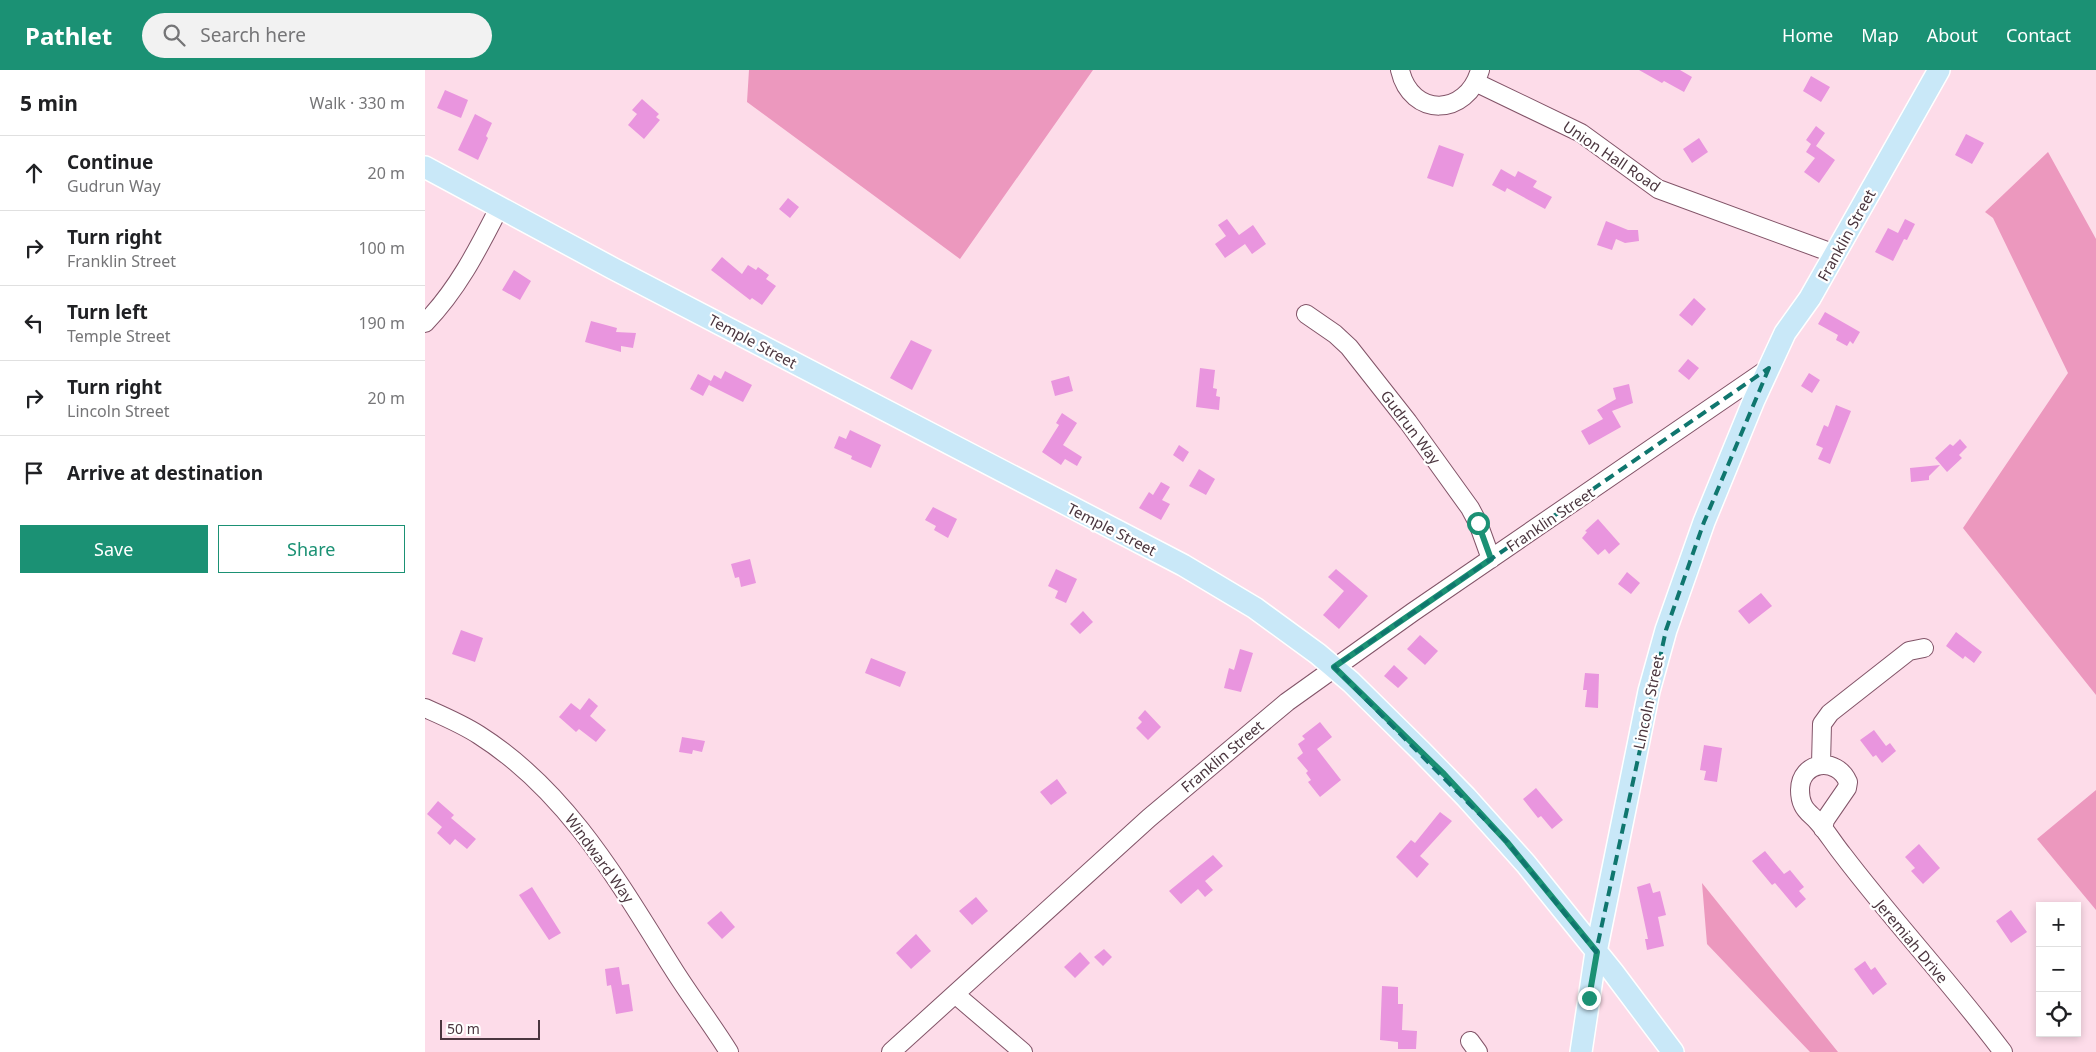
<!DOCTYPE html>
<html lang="en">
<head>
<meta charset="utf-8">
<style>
	body { margin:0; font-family:"Noto Sans",sans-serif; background:#f2f2f2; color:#202124 }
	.controls { position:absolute; right:15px; bottom:15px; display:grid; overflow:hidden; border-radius:0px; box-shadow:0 2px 8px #0003 }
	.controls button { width:45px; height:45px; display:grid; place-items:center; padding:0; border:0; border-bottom:1px solid #e0e0e0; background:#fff; color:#202124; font:25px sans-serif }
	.scale { position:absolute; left:15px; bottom:12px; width:100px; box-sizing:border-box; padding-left:5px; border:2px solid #4b363f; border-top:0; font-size:14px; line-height:18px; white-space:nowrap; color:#4b363f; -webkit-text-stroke:4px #fff; paint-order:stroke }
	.stop { position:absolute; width:15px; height:15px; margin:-11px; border:4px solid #1b9174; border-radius:50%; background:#fff }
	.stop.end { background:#1b9174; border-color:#fff; box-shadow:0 1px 5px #0008 }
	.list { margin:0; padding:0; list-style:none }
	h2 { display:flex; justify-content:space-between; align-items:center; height:65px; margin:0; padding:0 20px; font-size:21px }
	h2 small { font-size:16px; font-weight:400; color:#757577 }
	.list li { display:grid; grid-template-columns:32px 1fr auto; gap:15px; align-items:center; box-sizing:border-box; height:75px; padding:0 20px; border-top:1px solid #e0e0e0 }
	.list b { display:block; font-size:19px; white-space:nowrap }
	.list p { margin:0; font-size:16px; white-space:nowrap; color:#757577 }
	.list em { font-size:16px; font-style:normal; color:#757577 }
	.actions { display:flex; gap:10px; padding:15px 20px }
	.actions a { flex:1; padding:11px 0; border:1px solid #1b9174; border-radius:0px; text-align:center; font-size:18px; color:#1b9174 }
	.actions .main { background:#1b9174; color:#fff }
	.icon { flex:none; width:28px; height:28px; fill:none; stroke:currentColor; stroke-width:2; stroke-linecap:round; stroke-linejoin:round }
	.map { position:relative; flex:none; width:1671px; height:982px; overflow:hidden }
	header { display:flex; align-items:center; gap:30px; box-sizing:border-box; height:70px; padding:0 25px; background:#1b9174; color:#fff }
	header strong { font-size:24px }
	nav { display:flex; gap:28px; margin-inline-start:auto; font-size:18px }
	.search { width:350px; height:45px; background:#f2f2f2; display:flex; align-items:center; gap:12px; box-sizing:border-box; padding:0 18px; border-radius:28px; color:#757577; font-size:19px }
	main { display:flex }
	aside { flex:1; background:#fff }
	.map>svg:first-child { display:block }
</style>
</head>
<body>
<header>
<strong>Pathlet</strong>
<div class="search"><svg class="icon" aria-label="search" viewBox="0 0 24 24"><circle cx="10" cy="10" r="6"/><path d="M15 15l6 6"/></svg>Search here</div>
<nav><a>Home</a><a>Map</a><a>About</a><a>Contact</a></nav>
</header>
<main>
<aside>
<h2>5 min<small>Walk · 330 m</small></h2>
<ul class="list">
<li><svg class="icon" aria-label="ahead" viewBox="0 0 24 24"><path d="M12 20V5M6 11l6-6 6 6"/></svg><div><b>Continue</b><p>Gudrun Way</p></div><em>20 m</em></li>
<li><svg class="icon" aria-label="right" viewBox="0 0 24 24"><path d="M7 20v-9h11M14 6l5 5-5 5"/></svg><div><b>Turn right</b><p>Franklin Street</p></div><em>100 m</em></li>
<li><svg class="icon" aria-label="left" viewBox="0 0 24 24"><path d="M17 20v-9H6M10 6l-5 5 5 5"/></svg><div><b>Turn left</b><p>Temple Street</p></div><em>190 m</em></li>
<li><svg class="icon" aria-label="right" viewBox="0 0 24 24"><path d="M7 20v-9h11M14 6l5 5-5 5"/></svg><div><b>Turn right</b><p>Lincoln Street</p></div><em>20 m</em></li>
<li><svg class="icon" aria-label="arrive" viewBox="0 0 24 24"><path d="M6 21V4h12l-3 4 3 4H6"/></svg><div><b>Arrive at destination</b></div></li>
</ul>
<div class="actions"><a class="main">Save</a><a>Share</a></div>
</aside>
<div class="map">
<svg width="1671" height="982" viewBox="0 0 1671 982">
	<rect width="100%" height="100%" fill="#fddce9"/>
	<path fill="#ec98be" d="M324,0H668L535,189L322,32Z
		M1623,82L1671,169V625L1538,458L1643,303L1568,148L1560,142Z
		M1671,720V840L1612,769Z
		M1277,813L1413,982H1385L1282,874Z"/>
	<path fill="#e995de" d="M1214,0H1255L1267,7L1259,22L1239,11L1237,13Z
		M1386,6L1405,17L1396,32L1378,21Z
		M20,20L43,30L36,48L12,38Z
		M217,29L234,44L231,47L235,50L219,69L203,55L212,44L207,40Z
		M50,44L67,53L61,66L63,68L53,90L33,80Z
		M1391,56L1400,63L1391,76L1410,90L1394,113L1379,102L1390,88L1381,82L1386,74L1381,70Z
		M1541,64L1559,73L1547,94L1530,85Z
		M1274,68L1283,82L1267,93L1258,79Z
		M1014,75L1039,84L1028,117L1002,108Z
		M1076,99L1090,107L1093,101L1112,111L1108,117L1127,127L1120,139L1082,118L1080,122L1067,115Z
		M363,128L374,137L365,148L354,139Z
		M802,149L814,165L828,155L841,174L827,184L820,174L800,188L790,174L801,166L793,155Z
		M1480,149L1490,154L1482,170L1479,169L1468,191L1450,182L1463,158L1473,163Z
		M1181,151L1203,160H1213L1214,171L1200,173L1191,169L1187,180L1172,175Z
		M297,187L317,204L323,195L331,200L333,197L344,205L341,209L351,216L337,235L327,228L325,230L286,200Z
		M89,200L106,211L95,230L77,220Z
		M1269,228L1281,239L1267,256L1254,245Z
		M1400,242L1435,262L1428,274L1425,271L1422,276L1411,270L1413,265L1393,254Z
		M166,251L192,258L191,262L211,263L208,278L196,276V282L160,272Z
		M486,270L507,280L487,320L465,308Z
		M1263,289L1274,298L1264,310L1253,301Z
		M775,298L790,300L788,318L792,319L791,326L795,327L794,340L771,337Z
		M300,301L327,315L318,332L284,315L289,305L296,309Z
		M1384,303L1395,310L1387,323L1376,316Z
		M273,304L286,311L278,326L265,319Z
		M644,306L648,321L630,326L626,311Z
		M1204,314L1208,333L1187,341L1196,357L1164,375L1156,361L1178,349L1172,340L1191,329L1188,318Z
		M1411,335L1426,341L1405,394L1393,389L1398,378L1391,375L1399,355L1403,357Z
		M637,343L652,353L638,375L657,387L652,396L640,389L636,395L617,382L634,355L631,353Z
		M425,360L456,375L446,398L426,389L427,386L409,378L414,366L421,369Z
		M1535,369L1542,377L1534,385L1537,388L1522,402L1510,388L1525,374L1528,376Z
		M754,375L764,382L758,392L748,385Z
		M1515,395L1504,406V410L1486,412L1485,398Z
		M774,399L790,409L781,425L764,416Z
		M736,412L745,417L737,430L745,434L736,450L714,438L724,422L728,425Z
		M508,437L532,449L523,468L509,460L511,456L500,450Z
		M1173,449L1195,474L1184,484L1180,479L1173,485L1157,468L1162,462L1160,461Z
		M325,489L331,513L316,517L314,507L310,508L306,494Z
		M631,499L652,509L641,533L630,528L633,521L623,516Z
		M911,499L943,526L914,559L898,545L919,521L903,507Z
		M1202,502L1215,513L1206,524L1193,514Z
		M1336,523L1347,536L1324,554L1313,541Z
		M658,541L668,552L655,564L645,554Z
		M36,560L58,568L50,592L27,584Z
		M1531,562L1557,582L1549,593L1540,586L1538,589L1521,576Z
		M995,565L1013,581L1000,595L982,579Z
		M815,579L828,583L816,622L799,618L804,598L809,600Z
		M446,588L481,602L475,617L440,603Z
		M969,595L983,608L973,618L959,606Z
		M1160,603L1174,604L1173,638L1160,637L1162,620H1158Z
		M164,628L173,636L165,646L181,660L171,672L154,659L151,662L134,647L146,633L155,640Z
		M720,640L736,657L723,670L711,658L717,652L713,648Z
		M895,652L907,667L892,679L916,710L895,727L883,712L886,710L881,703L883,701L872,688L878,683L873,674L880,669L877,666Z
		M1449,660L1461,676L1465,673L1471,681L1457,693L1451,685L1448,687L1435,670Z
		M257,667L280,671L277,682L268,680L267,684L254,682Z
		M1279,675L1297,678L1292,712L1279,710L1281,701L1275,700Z
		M632,709L642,723L626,735L615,722Z
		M1111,718L1138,750L1127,759L1116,746L1113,748L1098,729Z
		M13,731L29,745L26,748L51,769L42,779L30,769L25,775L12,763L17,757L2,744Z
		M1015,742L1027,751L995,786L1004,794L992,808L971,787L986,770L990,773Z
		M1494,774L1515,798L1498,814L1486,801L1490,798L1480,787Z
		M1340,781L1359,804L1365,800L1379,817L1374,821L1381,829L1371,838L1350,813L1347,815L1327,791Z
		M788,785L798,796L780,811L788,820L780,827L773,819L756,834L744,821Z
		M1225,813L1228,823L1235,821L1241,845L1233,847L1239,876L1222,880L1220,869H1223L1212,817Z
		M107,817L136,863L124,870L94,825Z
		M551,827L563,841L547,855L534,841Z
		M1586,840L1602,862L1586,873L1571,851Z
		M296,841L310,857L297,869L282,853Z
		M491,864L506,881L486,899L471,883Z
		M679,879L687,887L678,896L669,887Z
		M655,882L665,893L650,908L639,897Z
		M1440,891L1446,900L1450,897L1462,914L1448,925L1429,899Z
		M194,897L197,915L204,914L208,941L191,944L186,915L182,916L180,899Z
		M957,916L973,917V934H978L977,960L992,961L991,979H973V972L955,970Z"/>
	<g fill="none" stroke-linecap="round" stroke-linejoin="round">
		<g stroke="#825468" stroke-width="20">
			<path id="minor" d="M975,0C986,48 1042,47 1055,0
				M1052,13L1156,63L1233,119L1410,184
				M881,244L910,264L924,277L983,352L1045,438L1053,453L1066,489
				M0,253C33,219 53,179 74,138
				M0,638C18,646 37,654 54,665C142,721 193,811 247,897C265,926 286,953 304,982
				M1396,694L1397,654L1405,643L1484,581L1499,578
				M1398,759L1400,750L1422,718L1423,712C1412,686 1375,691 1375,720C1375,725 1376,731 1378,735C1381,742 1388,746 1393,752C1402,762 1409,774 1418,785C1469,852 1527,914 1578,982
				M531,925L598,982
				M1045,971L1053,982
				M466,982L724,748L862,632L988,542L1344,298"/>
		</g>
		<g stroke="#fff" stroke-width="24">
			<path id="major" d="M0,97L189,199L758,495L830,538L893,584L926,612L997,682L1041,727L1101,794L1188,902L1248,982
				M1156,982L1171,882L1224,621L1241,560L1279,452L1329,330L1360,263L1385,228L1514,0"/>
		</g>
		<use href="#minor" stroke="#fff" stroke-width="18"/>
		<use href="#major" stroke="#c9e8f8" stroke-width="21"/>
	</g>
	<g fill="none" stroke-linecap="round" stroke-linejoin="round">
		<path stroke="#1b9174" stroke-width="6" d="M1053,453L1066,489L909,597L1019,704L1082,772L1172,882L1164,928"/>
	</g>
	<path fill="none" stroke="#0f766e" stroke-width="4" stroke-dasharray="10 6" stroke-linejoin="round" d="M1344,298L1279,452L1241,560L1171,882L1082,772L909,597Z"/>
	<g text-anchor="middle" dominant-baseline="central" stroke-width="4.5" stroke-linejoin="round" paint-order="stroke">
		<g font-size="15" fill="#4b363f" stroke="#fff">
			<text transform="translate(1187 86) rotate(34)">Union Hall Road</text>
			<text transform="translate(1421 165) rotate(-61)">Franklin Street</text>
			<text transform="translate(328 271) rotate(28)">Temple Street</text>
			<text transform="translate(986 357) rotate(53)">Gudrun Way</text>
			<text transform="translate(1125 449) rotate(-34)">Franklin Street</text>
			<text transform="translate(687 459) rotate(27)">Temple Street</text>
			<text transform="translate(1223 632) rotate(-78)">Lincoln Street</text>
			<text transform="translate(797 686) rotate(-40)">Franklin Street</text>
			<text transform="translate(175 788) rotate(54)">Windward Way</text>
			<text transform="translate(1487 871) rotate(50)">Jeremiah Drive</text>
		</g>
	</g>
</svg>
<div class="controls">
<button>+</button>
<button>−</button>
<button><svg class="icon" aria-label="locate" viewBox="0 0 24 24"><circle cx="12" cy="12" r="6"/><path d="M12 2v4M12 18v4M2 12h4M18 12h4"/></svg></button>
</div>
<div class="scale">50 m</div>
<div class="stop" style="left:1053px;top:453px"></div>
<div class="stop end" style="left:1164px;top:928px"></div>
</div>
</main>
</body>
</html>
